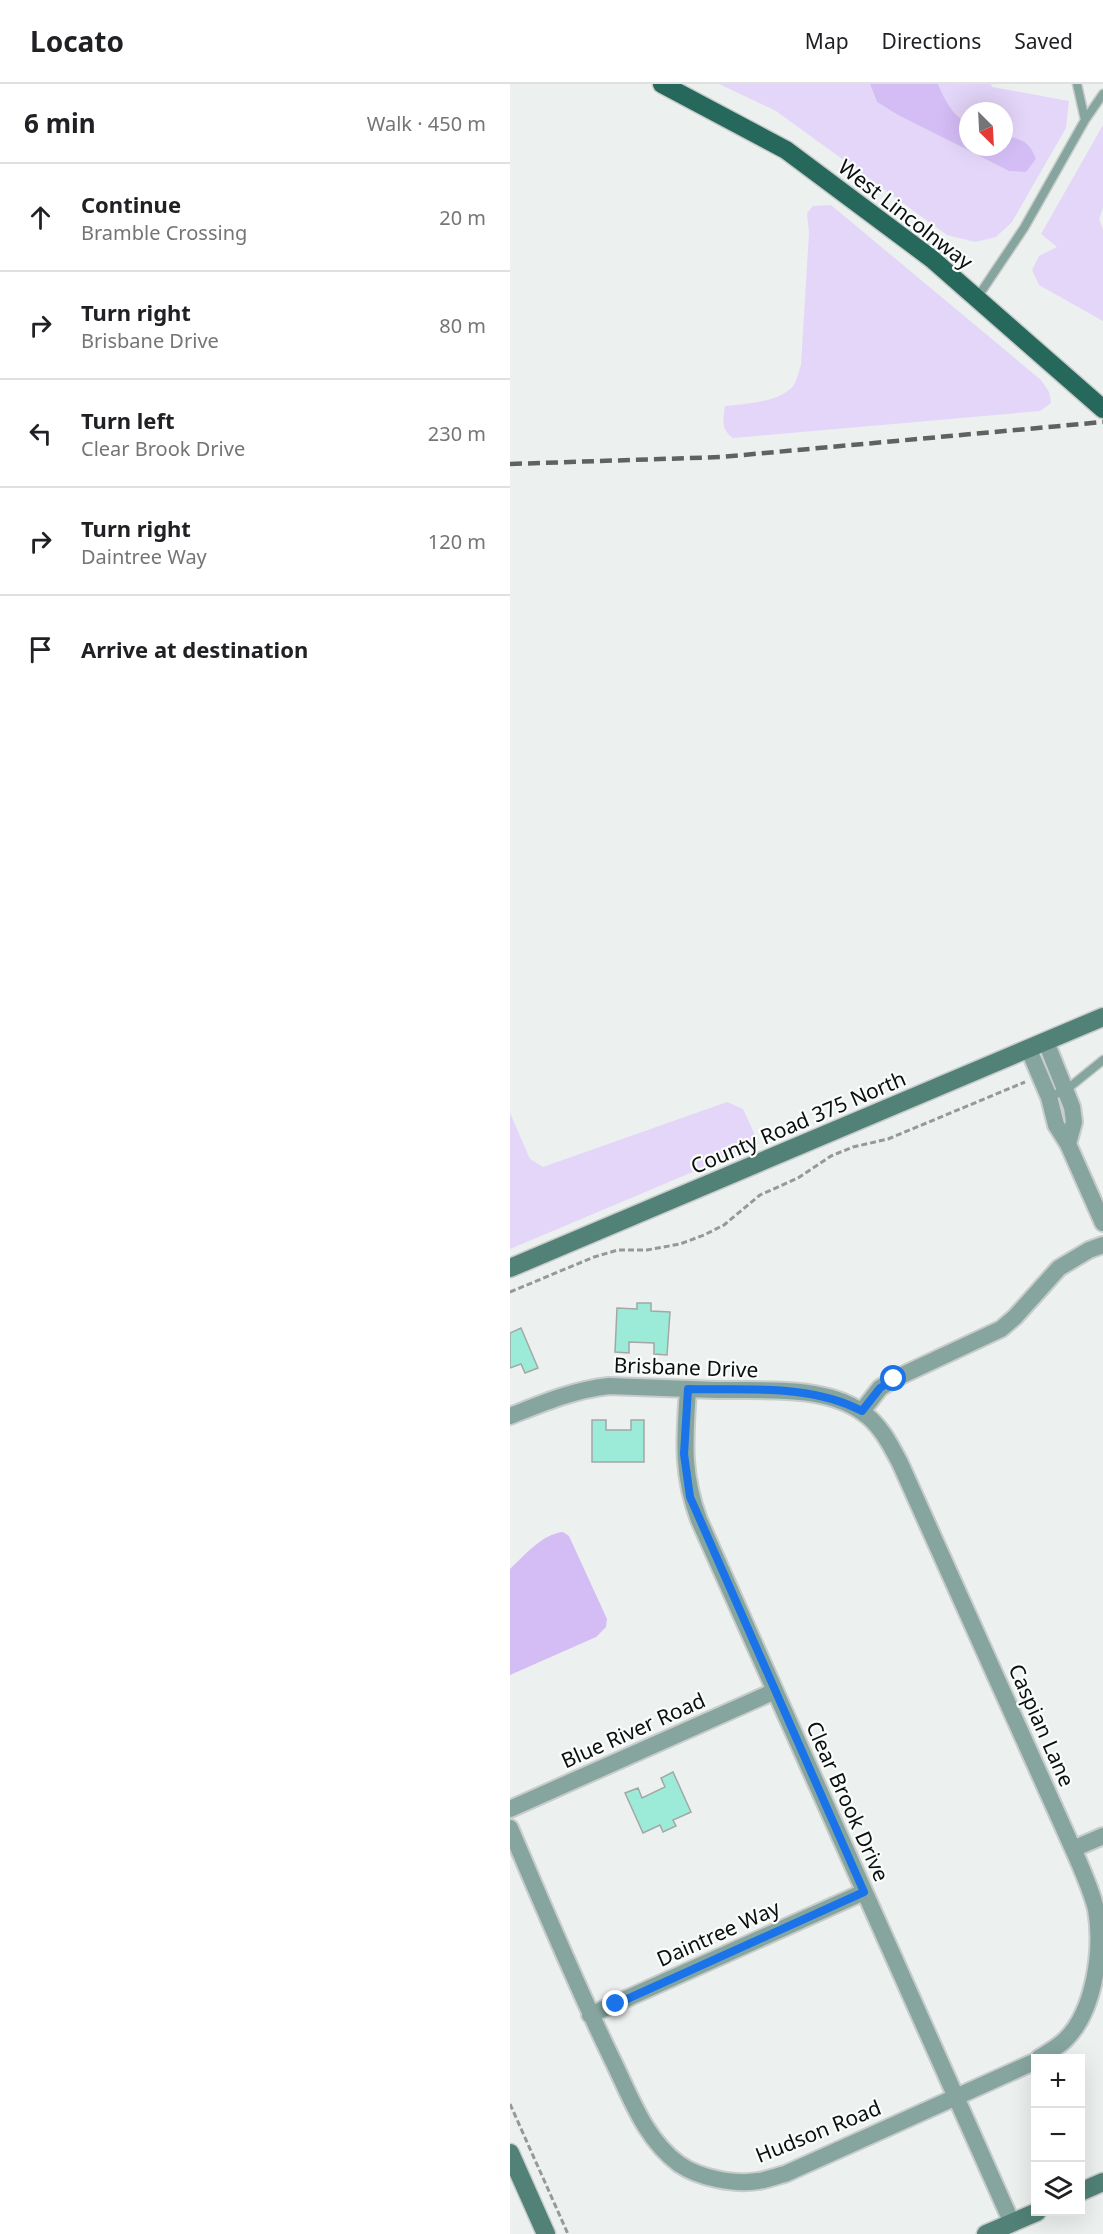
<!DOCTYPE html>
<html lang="en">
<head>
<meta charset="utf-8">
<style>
	body { margin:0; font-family:"Noto Sans",sans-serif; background:#f2f2f2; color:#202124 }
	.controls { position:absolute; right:18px; bottom:18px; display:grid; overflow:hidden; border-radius:0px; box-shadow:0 6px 24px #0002 }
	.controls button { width:54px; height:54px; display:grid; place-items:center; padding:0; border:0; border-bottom:2px solid #e0e0e0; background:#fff; color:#202124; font:30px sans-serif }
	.compass { position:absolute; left:449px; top:18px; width:54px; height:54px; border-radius:50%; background:#fff; box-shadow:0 6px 24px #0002; rotate:156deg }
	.stop { position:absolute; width:18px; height:18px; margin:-14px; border:4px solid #1a73e8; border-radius:50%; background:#fff }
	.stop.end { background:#1a73e8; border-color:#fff; box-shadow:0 2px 6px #0008 }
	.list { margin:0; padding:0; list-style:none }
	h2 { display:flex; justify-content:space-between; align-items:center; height:78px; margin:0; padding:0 24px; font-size:26px }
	h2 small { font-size:20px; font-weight:400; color:#757577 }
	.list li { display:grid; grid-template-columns:39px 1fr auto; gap:18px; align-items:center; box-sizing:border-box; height:108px; padding:0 24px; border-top:2px solid #e0e0e0 }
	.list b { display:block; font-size:22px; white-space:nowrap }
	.list p { margin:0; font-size:20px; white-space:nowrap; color:#757577 }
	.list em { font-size:20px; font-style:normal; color:#757577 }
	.icon { flex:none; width:33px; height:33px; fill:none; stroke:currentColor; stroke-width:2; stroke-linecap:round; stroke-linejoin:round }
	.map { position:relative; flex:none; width:593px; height:2150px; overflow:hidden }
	header { display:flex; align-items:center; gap:36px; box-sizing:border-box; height:84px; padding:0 30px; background:#fff; border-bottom:2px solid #e0e0e0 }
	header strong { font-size:28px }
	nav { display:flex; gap:33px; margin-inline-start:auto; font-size:21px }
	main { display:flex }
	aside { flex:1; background:#fff }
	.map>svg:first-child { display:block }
</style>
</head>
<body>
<header>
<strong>Locato</strong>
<nav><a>Map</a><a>Directions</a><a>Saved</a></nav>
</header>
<main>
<aside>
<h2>6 min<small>Walk · 450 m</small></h2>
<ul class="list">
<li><svg class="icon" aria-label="ahead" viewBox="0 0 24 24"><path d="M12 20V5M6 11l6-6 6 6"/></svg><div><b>Continue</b><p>Bramble Crossing</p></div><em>20 m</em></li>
<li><svg class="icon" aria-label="right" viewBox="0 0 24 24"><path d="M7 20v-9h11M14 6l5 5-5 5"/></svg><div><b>Turn right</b><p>Brisbane Drive</p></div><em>80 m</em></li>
<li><svg class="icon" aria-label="left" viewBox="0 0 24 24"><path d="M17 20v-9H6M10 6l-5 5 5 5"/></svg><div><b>Turn left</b><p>Clear Brook Drive</p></div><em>230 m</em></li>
<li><svg class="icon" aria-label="right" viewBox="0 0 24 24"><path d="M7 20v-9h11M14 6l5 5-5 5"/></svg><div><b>Turn right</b><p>Daintree Way</p></div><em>120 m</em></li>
<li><svg class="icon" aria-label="arrive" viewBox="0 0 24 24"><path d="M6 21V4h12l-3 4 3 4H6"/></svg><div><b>Arrive at destination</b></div></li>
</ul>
</aside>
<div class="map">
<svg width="593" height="2150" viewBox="0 0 593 2150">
	<rect width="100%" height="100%" fill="#ecf0ef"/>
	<path fill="#e4d6f9" d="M209,0H360L367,18L388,31L499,87L516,88L526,75L511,56L494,51V27H458V39C443,33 434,14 428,0H481L482,3L559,17L556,44L502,138L486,153L465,158L437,151L266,27Z
		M593,41V124L589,135L593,146V237L529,201L522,186L529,172L547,163L531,150Z
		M321,121L531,296L539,308L541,319L530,327L223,354C211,346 213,336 215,322C234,320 275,318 285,299C288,293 289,286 291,281L299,149L297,129L303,122Z
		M217,1018L233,1025L249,1060L0,1165V1029L20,1075L33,1083Z"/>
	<path fill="#d4bcf5" d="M360,0H428C434,14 443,33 458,39V63H494V51C513,56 519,57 526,75L516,88L499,87L388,31L367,18Z
		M53,1448L59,1452L97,1535L96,1543L86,1553L0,1591V1485C14,1472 32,1450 53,1448Z"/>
	<path fill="#9cebd9" stroke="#a3a7a6" stroke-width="1.5" d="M127,1219H141V1227L160,1228L157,1271L144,1270V1259L119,1258V1269L105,1268L107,1224L127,1225Z
		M11,1244L28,1284L15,1289L11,1280L0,1284V1249Z
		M82,1336H96V1346H121V1336H134V1378H82Z
		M163,1688L181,1728L163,1736L166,1742L153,1748L150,1741L133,1749L115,1709L128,1704L132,1714L155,1703L151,1694Z"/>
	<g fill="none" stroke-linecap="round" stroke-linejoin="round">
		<g stroke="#c8cccb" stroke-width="11">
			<path id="lane" d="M575,36L593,10
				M467,214L514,144L575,36L567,0
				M539,1013L556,1006L593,976"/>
		</g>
		<g stroke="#c8cccb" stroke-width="20">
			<path id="street" d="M536,958L562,1023L564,1038L558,1060
				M519,966L539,1013L546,1041L558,1060L593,1139
				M178,1305C175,1354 171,1388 189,1436L502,2139
				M352,1327L370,1304L384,1295L491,1245L505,1233L549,1184L579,1166L593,1161
				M0,1332C33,1319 63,1306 99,1302C135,1303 172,1305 209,1306C253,1307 314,1301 352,1328C370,1340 380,1360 390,1379L555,1747C566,1772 579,1798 586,1825C593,1864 585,1927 555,1956C548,1963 537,1969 529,1974
				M0,1725L265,1607
				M0,1744C33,1822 66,1901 103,1977C121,2014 135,2055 169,2080C189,2094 225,2101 248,2097C257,2096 266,2092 275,2090L526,1977
				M563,1765L593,1752
				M80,1931L354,1808"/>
		</g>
		<g stroke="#c8cccb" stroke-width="21">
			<path id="secondary" d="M0,1184L593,933
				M0,2069L36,2150
				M570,2108L593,2098
				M476,2150L527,2128"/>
		</g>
		<g stroke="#c8cccb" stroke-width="21">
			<path id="primary" d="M152,0L276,66L422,175L593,325"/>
		</g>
		<path stroke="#979999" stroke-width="3" stroke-dasharray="6 3" stroke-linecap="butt" d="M0,1208L84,1173L108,1166H137L170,1160L194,1151L214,1141L250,1111L288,1094L321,1072L343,1063L378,1055L515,998
			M0,2020L58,2150"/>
		<use href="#lane" stroke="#86a59e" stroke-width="8"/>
		<use href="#street" stroke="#86a59e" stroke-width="16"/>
		<use href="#secondary" stroke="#518177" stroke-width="18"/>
		<use href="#primary" stroke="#26685b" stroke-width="18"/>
		<path stroke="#606262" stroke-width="4.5" stroke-dasharray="12 6" stroke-linecap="butt" d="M0,380L211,373L593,338"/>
	</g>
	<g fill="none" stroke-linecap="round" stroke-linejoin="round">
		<path stroke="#1a73e8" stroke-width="8" d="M106,1920L354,1808L180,1413L174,1370L178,1305C235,1307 299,1299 352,1327L370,1304L384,1295"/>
	</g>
	<g text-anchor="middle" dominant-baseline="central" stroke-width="4.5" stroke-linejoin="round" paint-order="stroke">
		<g font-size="21" fill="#0d0e0e" stroke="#f9fefc">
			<text transform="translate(396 130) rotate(38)">West Lincolnway</text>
			<text transform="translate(288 1038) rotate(-23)">County Road 375 North</text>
			<text transform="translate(176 1283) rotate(2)">Brisbane Drive</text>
			<text transform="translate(532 1641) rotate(66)">Caspian Lane</text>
			<text transform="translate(123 1646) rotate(-24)">Blue River Road</text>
			<text transform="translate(338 1717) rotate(66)">Clear Brook Drive</text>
			<text transform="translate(208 1849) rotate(-24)">Daintree Way</text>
			<text transform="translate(308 2047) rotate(-22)">Hudson Road</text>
		</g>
	</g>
</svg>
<div class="controls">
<button>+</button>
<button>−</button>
<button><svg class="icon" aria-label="layers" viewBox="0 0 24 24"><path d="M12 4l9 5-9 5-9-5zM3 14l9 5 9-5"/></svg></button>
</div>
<svg class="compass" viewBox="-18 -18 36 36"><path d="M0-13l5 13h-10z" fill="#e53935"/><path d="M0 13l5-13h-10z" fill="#757577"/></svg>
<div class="stop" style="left:384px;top:1295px"></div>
<div class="stop end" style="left:106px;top:1920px"></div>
</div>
</main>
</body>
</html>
